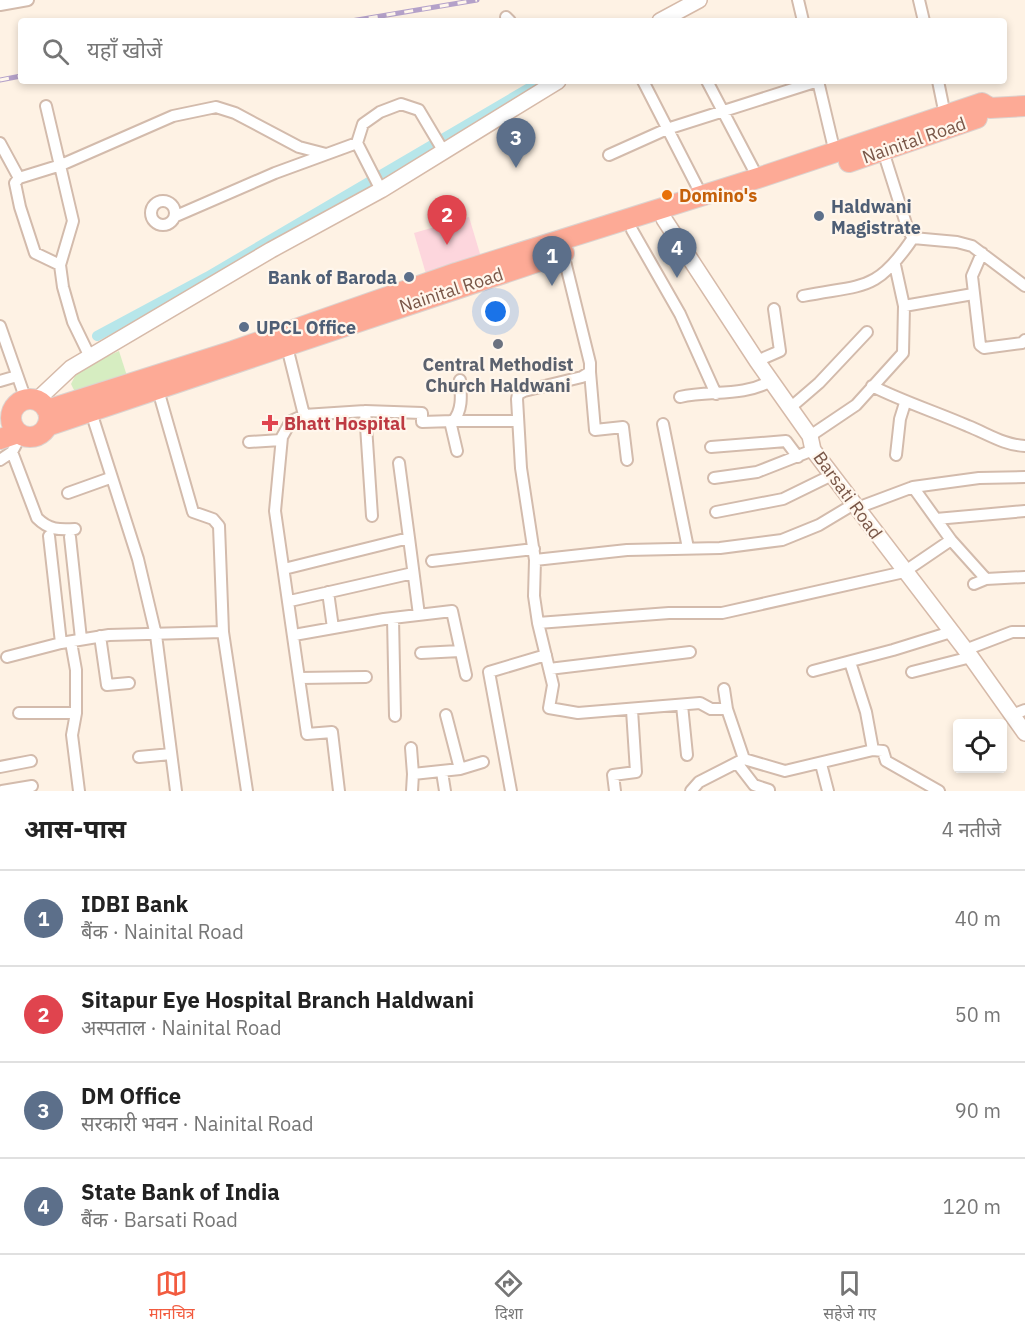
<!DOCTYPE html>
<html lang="hi">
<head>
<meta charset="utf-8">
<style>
	body { margin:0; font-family:"IBM Plex Sans","Noto Sans Devanagari",sans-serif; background:#f6f6f6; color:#222 }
	.controls { position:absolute; right:18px; bottom:18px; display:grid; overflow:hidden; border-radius:6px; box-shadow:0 3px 9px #0003 }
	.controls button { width:54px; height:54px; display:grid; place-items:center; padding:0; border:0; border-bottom:2px solid #e0e0e0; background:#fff; color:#222; font:30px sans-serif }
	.you { position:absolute; left:496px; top:312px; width:21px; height:21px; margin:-15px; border:4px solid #fff; border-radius:50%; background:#1a73e8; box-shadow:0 0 0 9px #1a73e833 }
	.badge { display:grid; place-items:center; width:39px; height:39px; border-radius:50%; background:#f25b3f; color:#fff; font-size:20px; font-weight:700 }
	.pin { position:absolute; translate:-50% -50px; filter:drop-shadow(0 2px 3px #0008) }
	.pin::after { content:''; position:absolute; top:32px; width:21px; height:18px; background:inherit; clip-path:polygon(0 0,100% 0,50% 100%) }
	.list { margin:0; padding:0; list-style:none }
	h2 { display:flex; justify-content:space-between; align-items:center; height:78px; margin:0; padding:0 24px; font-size:26px }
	h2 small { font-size:20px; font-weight:400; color:#767676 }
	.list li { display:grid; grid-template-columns:39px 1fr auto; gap:18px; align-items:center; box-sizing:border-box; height:96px; padding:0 24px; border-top:2px solid #e0e0e0 }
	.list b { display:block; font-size:22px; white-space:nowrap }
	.list p { margin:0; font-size:20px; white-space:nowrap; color:#767676 }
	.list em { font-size:20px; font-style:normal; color:#767676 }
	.icon { flex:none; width:33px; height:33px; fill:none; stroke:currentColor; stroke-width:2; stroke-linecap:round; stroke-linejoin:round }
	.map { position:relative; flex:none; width:1025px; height:791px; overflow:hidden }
	.search { position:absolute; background:#fff; box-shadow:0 3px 9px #0003; left:18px; right:18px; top:18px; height:66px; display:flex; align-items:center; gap:15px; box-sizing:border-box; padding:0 21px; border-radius:6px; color:#767676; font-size:22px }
	.sheet { height:462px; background:#fff }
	nav { display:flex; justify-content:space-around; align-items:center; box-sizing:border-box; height:84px; border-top:2px solid #e0e0e0; background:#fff; font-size:16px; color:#767676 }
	nav a { display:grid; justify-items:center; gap:3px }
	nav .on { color:#f25b3f }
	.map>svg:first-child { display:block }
</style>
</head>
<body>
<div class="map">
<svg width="1025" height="791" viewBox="0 0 1025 791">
	<rect width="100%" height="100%" fill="#fef2e4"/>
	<path fill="#fdd6dd" d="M469,217L481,257L426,274L414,233Z"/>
	<path fill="#d6edc1" d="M119,351L127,376L75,392L71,384L78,370Z"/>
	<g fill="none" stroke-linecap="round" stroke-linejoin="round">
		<path stroke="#b7e6ea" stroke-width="10" d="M97,336L207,277L541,81"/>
		<g stroke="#d3bbac" stroke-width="14">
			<path id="street" d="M798,0L803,21
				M919,0L924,21
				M0,5L28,0
				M506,17L510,21
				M643,81L702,196
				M707,81L758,178
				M818,81L835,153
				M938,81L945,115
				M46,106L73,221L60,265L63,287L73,322L90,357
				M0,143L19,178
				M357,143L363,124L380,112L401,104L419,110L444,152
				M883,151L908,230L913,238L957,242L972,246L1025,286
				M609,155L667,129L818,81
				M151 213a12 12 0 1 1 24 0a12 12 0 1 1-24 0Z
				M176,216L275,173L357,143L381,190
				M632,230L680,314L716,394
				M563,253L590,363V372L582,377L524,391L518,394L517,399L521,468L535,560L534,596L538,623L553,685L549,708L578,713L700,703L711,709H727
				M982,253L972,276L980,345L984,348L1022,343L1025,340
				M60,265L35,253L20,207L15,183L19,178L61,165L173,116L216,107L235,113L299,147L326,154
				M803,296C863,284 876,293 913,238
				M904,306L973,294
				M0,326L26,400
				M287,347L304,415L291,421L282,437L275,511L307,734L332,732L339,791
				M757,361L780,351L774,309
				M590,372L595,430L623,427L627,460
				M0,381L17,376
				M872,386C904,402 936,412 968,426C988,434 1004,445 1025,446
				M158,390L193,512L213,519L219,526L223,632
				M680,397C711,390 742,397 771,381
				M790,408L819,383L867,332
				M365,411L372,516
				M91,412L138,559L156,635L176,791
				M304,415L365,411L422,413V422L453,421C463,410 461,394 460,380
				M450,421L457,451
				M453,421H518
				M663,424L688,548
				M810,436L856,405L903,353L904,306L895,265
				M249,442L281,440
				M711,447L786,441L798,457
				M12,452L37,518C49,530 59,530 75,529
				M896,455L900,419L905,403
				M0,460L12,452L21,435
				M399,463L409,538
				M714,478L757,472L813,450
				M913,487L979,478L1025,477
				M68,493L110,478
				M859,510L865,505L913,487L951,540L986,579
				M716,512L783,499L832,475
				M936,519L1025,511
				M49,536L61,643L109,635L223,632L247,791
				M70,537L81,639
				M535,560L627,550L720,548L782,540L819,525L854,504
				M432,561L534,549
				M284,569L409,538L419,615
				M974,584L986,579L1025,577
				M328,592L333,628
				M290,601L413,573
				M393,618L395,716
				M538,623L669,613H722L904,572L951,540
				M294,635L384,619L452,611L466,675
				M100,636L107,685L129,683
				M71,642L76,670V713L72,735L79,791
				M965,650L1012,632H1025
				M421,653L460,651
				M7,657L61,643
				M850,662L866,712L873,750
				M549,669L690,652
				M813,671L893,650L951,632
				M912,672L971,657
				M300,678L366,677
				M724,689L727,709L744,759
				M682,705L687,755
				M19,713H76
				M1012,715L1025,710
				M411,748L413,774
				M139,757L171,754
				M737,763L754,785L769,790
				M821,764L828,791
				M0,767L31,761
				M460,769L483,762
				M442,772L445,791
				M2,791L32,786
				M412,791L413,774L460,769L446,715
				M511,791L489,672L546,655
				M615,791L613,775L636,772L632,710
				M691,791L699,782L744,759L785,771L873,750L883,751L886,761L939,791"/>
		</g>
		<g stroke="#d6baa9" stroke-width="18">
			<path id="secondary" d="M660,21L699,0
				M664,219L757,361L810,436L813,450L971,657L1025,733
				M37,400L71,368L271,250L381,190L558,81"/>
		</g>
		<g stroke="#dcd3cf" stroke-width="22">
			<path id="highway" d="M849,162L977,118
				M11 418a19 19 0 1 1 38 0a19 19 0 1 1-38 0Z
				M47,410L233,351L456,273L758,178L982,103L990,108L1025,106
				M47,426L564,253
				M0,439L18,433"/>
		</g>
		<use href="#street" stroke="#fff" stroke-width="10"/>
		<use href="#secondary" stroke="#fff" stroke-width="15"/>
		<use href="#highway" stroke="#fdaa96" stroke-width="20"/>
		<g stroke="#b4a1c9" stroke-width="5">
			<path id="rail" d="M351,21L477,0
				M0,80L21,76"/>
		</g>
		<use href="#rail" stroke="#fff6ec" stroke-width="3" stroke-dasharray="9" stroke-linecap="butt"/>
	</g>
	<circle fill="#e8710a" stroke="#fff6ec" stroke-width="2" cx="667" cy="195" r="6"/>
	<g fill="#5c6f8a" stroke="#fff6ec" stroke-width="2">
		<circle cx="819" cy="216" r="6"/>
		<circle cx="409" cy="277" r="6"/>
		<circle cx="244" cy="327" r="6"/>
	</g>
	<circle fill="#6b7280" stroke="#fff6ec" stroke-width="2" cx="498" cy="344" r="6"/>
	<path fill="#e0444e" stroke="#fff6ec" stroke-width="2" d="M267 414h6v6h6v6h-6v6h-6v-6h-6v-6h6z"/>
	<g text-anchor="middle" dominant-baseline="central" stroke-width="4.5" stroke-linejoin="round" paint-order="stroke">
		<g font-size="18" fill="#795647" stroke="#fff6ec">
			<text transform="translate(914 140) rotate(-19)">Nainital Road</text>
			<text transform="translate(451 290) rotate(-18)">Nainital Road</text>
			<text transform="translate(848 495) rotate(54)">Barsati Road</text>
		</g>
		<g font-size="18" font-weight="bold" fill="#c56008" stroke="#fff6ec" text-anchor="start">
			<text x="679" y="195">Domino's</text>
		</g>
		<g font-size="18" font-weight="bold" fill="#4e5e75" stroke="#fff6ec" text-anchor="start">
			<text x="831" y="206">Haldwani<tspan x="831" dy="21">Magistrate</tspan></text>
			<text x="397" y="277" text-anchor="end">Bank of Baroda</text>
			<text x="256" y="327">UPCL Office</text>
		</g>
		<g font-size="18" font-weight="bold" fill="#5b616d" stroke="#fff6ec">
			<text x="498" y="364">Central Methodist<tspan x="498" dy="21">Church Haldwani</tspan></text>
		</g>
		<g font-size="18" font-weight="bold" fill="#be3a42" stroke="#fff6ec" text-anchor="start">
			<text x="284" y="423">Bhatt Hospital</text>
		</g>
	</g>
</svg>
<div class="controls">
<button><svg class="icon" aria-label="locate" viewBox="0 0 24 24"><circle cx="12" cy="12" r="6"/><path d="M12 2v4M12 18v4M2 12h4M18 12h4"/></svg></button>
</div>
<div class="you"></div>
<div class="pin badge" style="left:552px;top:286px;background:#5c6f8a">1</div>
<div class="pin badge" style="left:447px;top:245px;background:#e0444e">2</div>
<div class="pin badge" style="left:516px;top:168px;background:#5c6f8a">3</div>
<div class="pin badge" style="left:677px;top:278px;background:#5c6f8a">4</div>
<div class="search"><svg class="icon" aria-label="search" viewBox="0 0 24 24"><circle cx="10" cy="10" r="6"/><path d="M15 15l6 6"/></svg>यहाँ खोजें</div>
</div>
<section class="sheet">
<h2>आस-पास<small>4 नतीजे</small></h2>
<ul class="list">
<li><span class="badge" style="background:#5c6f8a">1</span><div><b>IDBI Bank</b><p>बैंक · Nainital Road</p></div><em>40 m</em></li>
<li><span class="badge" style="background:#e0444e">2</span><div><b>Sitapur Eye Hospital Branch Haldwani</b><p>अस्पताल · Nainital Road</p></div><em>50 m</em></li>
<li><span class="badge" style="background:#5c6f8a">3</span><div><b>DM Office</b><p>सरकारी भवन · Nainital Road</p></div><em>90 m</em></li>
<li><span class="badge" style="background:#5c6f8a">4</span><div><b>State Bank of India</b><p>बैंक · Barsati Road</p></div><em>120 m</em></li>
</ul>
</section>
<nav>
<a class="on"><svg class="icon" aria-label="map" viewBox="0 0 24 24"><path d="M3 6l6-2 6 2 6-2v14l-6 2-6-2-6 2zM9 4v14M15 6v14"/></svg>मानचित्र</a>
<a><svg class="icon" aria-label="directions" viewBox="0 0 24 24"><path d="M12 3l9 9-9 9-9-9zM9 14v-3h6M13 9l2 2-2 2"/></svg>दिशा</a>
<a><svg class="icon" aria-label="saved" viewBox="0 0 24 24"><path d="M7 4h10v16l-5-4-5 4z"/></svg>सहेजे गए</a>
</nav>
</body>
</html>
